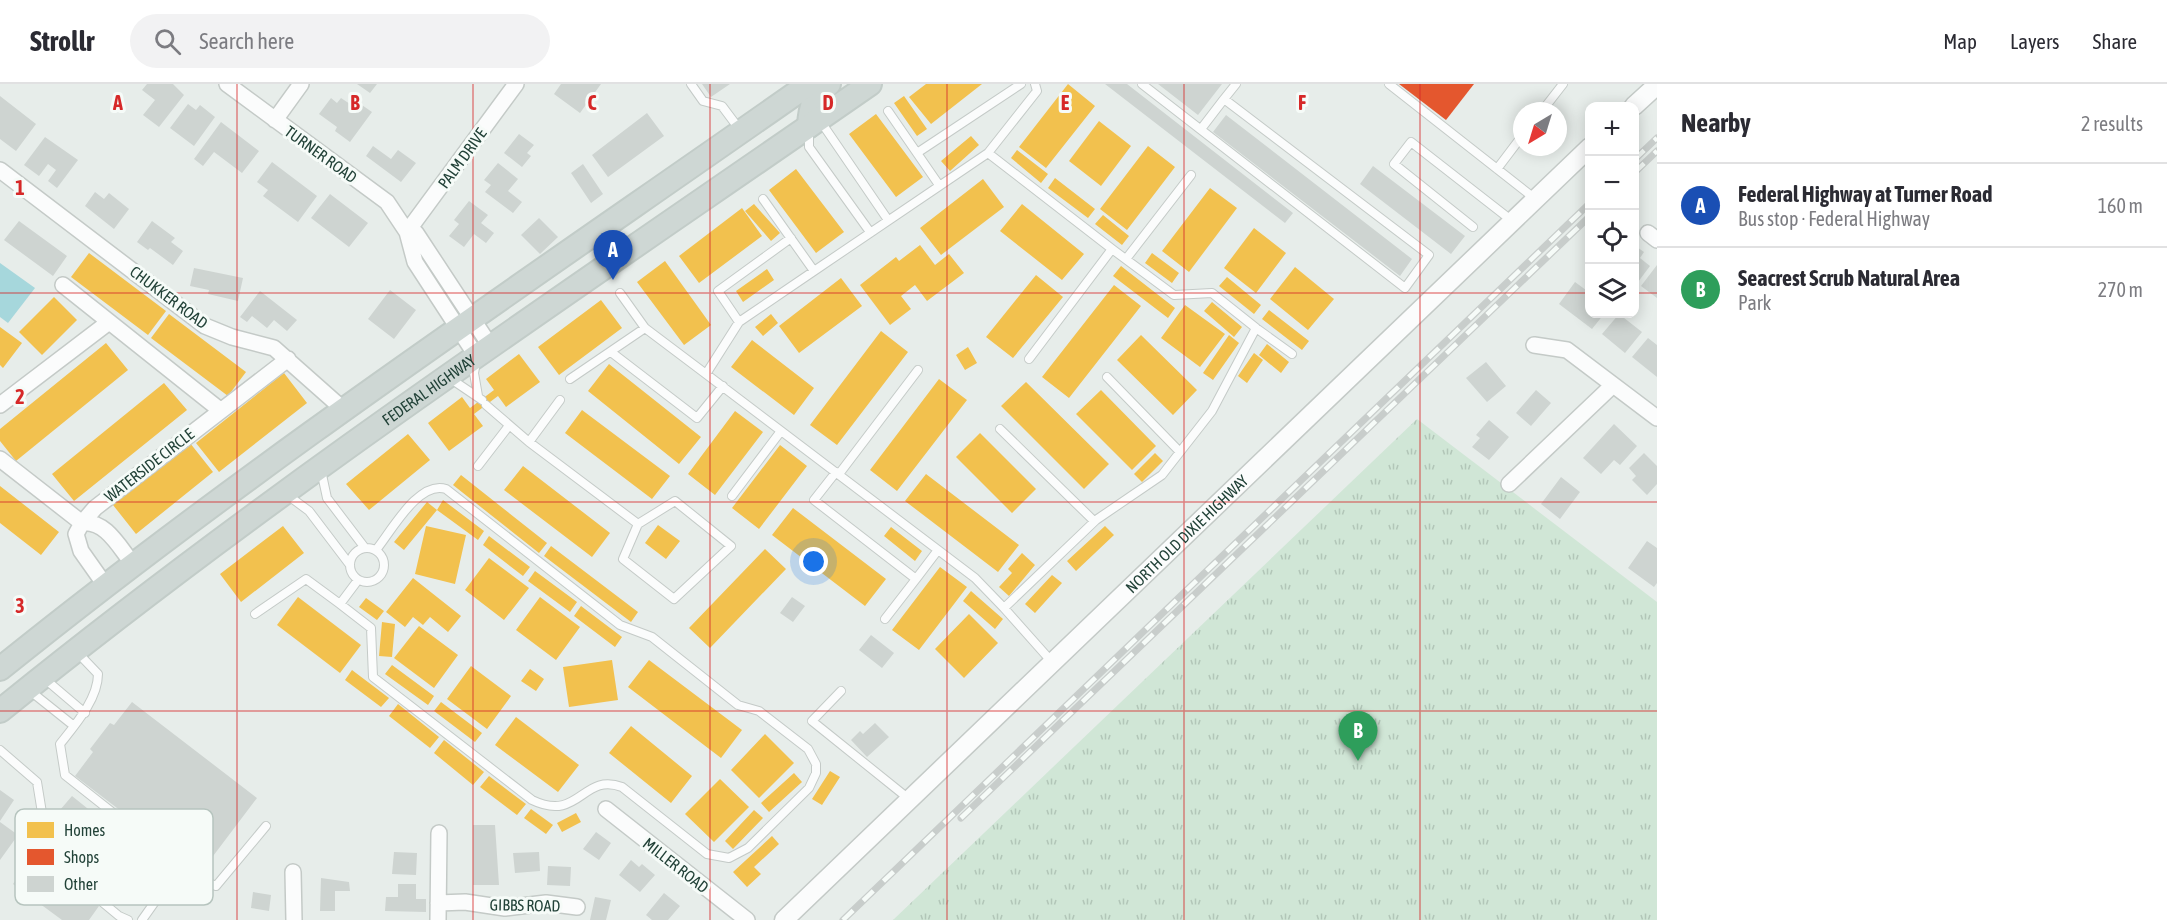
<!DOCTYPE html>
<html lang="en">
<head>
<meta charset="utf-8">
<style>
	body { margin:0; font-family:"Asap Condensed",sans-serif; background:#f2f2f3; color:#2b2b33 }
	.controls { position:absolute; right:18px; top:18px; display:grid; overflow:hidden; border-radius:12px; box-shadow:0 3px 15px #0003 }
	.controls button { width:54px; height:54px; display:grid; place-items:center; padding:0; border:0; border-bottom:2px solid #e1e1e2; background:#fff; color:#2b2b33; font:30px sans-serif }
	.compass { position:absolute; left:1513px; top:18px; width:54px; height:54px; border-radius:50%; background:#fff; box-shadow:0 3px 15px #0003; rotate:218deg }
	.you { position:absolute; left:814px; top:478px; width:21px; height:21px; margin:-15px; border:4px solid #fff; border-radius:50%; background:#1a73e8; box-shadow:0 0 0 9px #1a73e833 }
	.badge { display:grid; place-items:center; width:39px; height:39px; border-radius:50%; background:#677e76; color:#fff; font-size:20px; font-weight:700 }
	.pin { position:absolute; translate:-50% -50px; filter:drop-shadow(0 2px 3px #0008) }
	.pin::after { content:''; position:absolute; top:32px; width:21px; height:18px; background:inherit; clip-path:polygon(0 0,100% 0,50% 100%) }
	.list { margin:0; padding:0; list-style:none }
	h2 { display:flex; justify-content:space-between; align-items:center; height:78px; margin:0; padding:0 24px; font-size:26px }
	h2 small { font-size:20px; font-weight:400; color:#7c7c81 }
	.list li { display:grid; grid-template-columns:39px 1fr auto; gap:18px; align-items:center; box-sizing:border-box; height:84px; padding:0 24px; border-top:2px solid #e1e1e2 }
	.list b { display:block; font-size:22px; white-space:nowrap }
	.list p { margin:0; font-size:20px; white-space:nowrap; color:#7c7c81 }
	.list em { font-size:20px; font-style:normal; color:#7c7c81 }
	.icon { flex:none; width:33px; height:33px; fill:none; stroke:currentColor; stroke-width:2; stroke-linecap:round; stroke-linejoin:round }
	.map { position:relative; flex:none; width:1657px; height:836px; overflow:hidden }
	header { display:flex; align-items:center; gap:36px; box-sizing:border-box; height:84px; padding:0 30px; background:#fff; border-bottom:2px solid #e1e1e2 }
	header strong { font-size:28px }
	nav { display:flex; gap:33px; margin-inline-start:auto; font-size:21px }
	.search { width:420px; height:54px; background:#f2f2f3; display:flex; align-items:center; gap:15px; box-sizing:border-box; padding:0 21px; border-radius:33px; color:#7c7c81; font-size:22px }
	main { display:flex }
	aside { flex:1; background:#fff }
	.map>svg:first-child { display:block }
</style>
</head>
<body>
<header>
<strong>Strollr</strong>
<div class="search"><svg class="icon" aria-label="search" viewBox="0 0 24 24"><circle cx="10" cy="10" r="6"/><path d="M15 15l6 6"/></svg>Search here</div>
<nav><a>Map</a><a>Layers</a><a>Share</a></nav>
</header>
<main>
<div class="map">
<svg width="1657" height="836" viewBox="0 0 1657 836">
	<defs>
		<pattern id="grass-tufts" width="24" height="20" patternUnits="userSpaceOnUse" patternTransform="scale(1.5)"><rect width="24" height="20" fill="#d0e6d6"/><path d="M3 7l-1-3M5 7V3M7 7l1-3M15 17l-1-3M17 17v-4M19 17l1-3" fill="none" stroke="#b2c6b8"/></pattern>
	</defs>
	<rect width="100%" height="100%" fill="#e7edea"/>
	<path fill="url(#grass-tufts)" d="M1417,335L1657,518V836H893Z"/>
	<path fill="#a6d7dc" d="M0,179L35,204L8,239L0,233Z"/>
	<path fill="#f2c14e" d="M926,0H982L931,40L909,13Z
		M1068,0L1095,22L1046,84L1019,63Z
		M904,12L927,45L917,52L894,19Z
		M876,30L923,93L896,113L849,50Z
		M1099,37L1131,62L1101,102L1069,77Z
		M971,52L979,61L950,87L941,77Z
		M1148,62L1175,83L1127,146L1100,125Z
		M1017,66L1048,90L1041,99L1011,74Z
		M796,85L844,148L816,169L769,106Z
		M1055,94L1095,125L1088,134L1048,104Z
		M983,95L1004,123L941,171L920,144Z
		M1210,104L1237,124L1189,188L1162,167Z
		M754,120L780,149L771,157L745,127Z
		M1022,120L1084,170L1062,196L1000,147Z
		M742,124L762,152L699,199L679,172Z
		M1103,131L1129,152L1122,161L1095,140Z
		M1254,144L1286,169L1256,209L1224,184Z
		M920,161L935,181L949,170L964,189L927,217L915,201L901,212L911,225L890,241L860,201L896,173L899,177Z
		M89,169L166,227L148,251L71,193Z
		M1152,169L1179,189L1172,199L1145,179Z
		M665,177L711,241L684,261L637,198Z
		M1121,182L1175,224L1168,234L1113,192Z
		M1295,183L1334,215L1308,246L1270,215Z
		M767,185L774,196L743,218L736,207Z
		M1036,191L1063,213L1013,274L986,253Z
		M1227,193L1261,221L1254,230L1219,202Z
		M841,194L862,222L799,269L779,242Z
		M1114,201L1141,222L1069,314L1042,293Z
		M54,213L77,236L42,271L19,248Z
		M601,216L622,244L559,291L538,263Z
		M1212,218L1242,243L1234,253L1204,227Z
		M1185,221L1225,250L1200,283L1161,254Z
		M1269,226L1309,257L1302,266L1262,235Z
		M169,230L246,288L228,312L151,254Z
		M771,230L778,239L763,252L755,243Z
		M0,243L22,259L3,284L0,281Z
		M881,247L908,268L837,361L810,341Z
		M1141,251L1197,306L1173,331L1117,276Z
		M1229,251L1239,259L1213,296L1203,289Z
		M752,256L814,304L794,331L731,283Z
		M106,259L128,286L16,377L0,357V345Z
		M1267,260L1289,278L1281,289L1259,271Z
		M968,263L977,279L965,286L956,271Z
		M1254,269L1263,276L1247,299L1238,292Z
		M519,270L540,298L506,323L498,312L474,330L483,342L449,367L428,339L462,313L470,324L494,306L486,295Z
		M609,280L701,353L679,380L588,307Z
		M284,289L307,319L219,388L196,359Z
		M939,295L967,316L897,407L870,386Z
		M1026,298L1109,380L1084,405L1001,322Z
		M164,299L187,326L74,417L52,390Z
		M1101,306L1156,362L1132,386L1076,330Z
		M582,326L670,392L652,415L565,349Z
		M735,327L763,348L715,411L688,390Z
		M980,349L1036,405L1012,429L956,373Z
		M408,350L430,376L369,426L346,400Z
		M190,359L213,388L136,450L113,421Z
		M780,361L807,382L759,445L732,424Z
		M1155,369L1163,377L1142,398L1134,390Z
		M523,382L610,449L592,473L504,406Z
		M926,390L1019,461L998,488L905,417Z
		M461,391L547,459L539,469L453,401Z
		M0,402L59,448L41,471L0,439Z
		M443,416L484,447L478,456L437,426Z
		M427,418L437,426L404,466L394,458Z
		M793,424L886,495L865,522L772,451Z
		M658,441L680,457L666,475L645,459Z
		M283,442L304,469L241,518L220,490Z
		M426,442L466,451L455,500L415,490Z
		M1105,442L1114,451L1076,487L1067,477Z
		M891,443L922,467L915,477L884,452Z
		M489,452L530,483L523,492L483,461Z
		M551,462L638,528L631,538L544,472Z
		M765,465L786,485L710,564L689,544Z
		M1022,469L1035,481L1009,512L999,503L1012,489L1008,485Z
		M489,474L529,504L504,536L465,506Z
		M940,483L967,503L919,566L892,546Z
		M535,487L577,518L570,528L528,497Z
		M1052,491L1062,499L1035,529L1025,520Z
		M413,494L461,532L448,548L430,533L423,541L413,533L405,543L386,528Z
		M971,507L1003,535L995,545L963,517Z
		M298,513L361,561L340,589L277,541Z
		M540,513L580,543L556,576L516,546Z
		M366,514L384,527L377,536L359,523Z
		M581,522L622,553L615,563L574,532Z
		M969,530L998,559L964,594L935,565Z
		M382,538L395,540L392,573L379,572Z
		M419,542L458,571L434,604L394,574Z
		M612,576L618,616L569,623L563,583Z
		M649,576L742,646L721,674L628,603Z
		M392,581L434,612L428,621L385,590Z
		M471,582L511,612L487,645L447,615Z
		M530,585L544,595L536,607L521,597Z
		M352,586L389,614L381,623L345,596Z
		M441,618L482,649L475,658L434,627Z
		M398,620L439,653L430,664L389,632Z
		M516,633L579,681L558,708L495,661Z
		M631,642L692,692L671,719L609,669Z
		M765,650L794,679L759,714L731,686Z
		M444,656L484,688L473,701L434,669Z
		M830,687L840,693L822,721L812,715Z
		M794,689L802,698L769,728L761,719Z
		M489,692L526,720L517,731L480,703Z
		M720,695L749,723L714,758L685,730Z
		M531,725L553,741L546,750L524,734Z
		M754,726L763,734L733,765L725,757Z
		M576,729L581,738L562,748L557,739Z
		M772,752L779,760L754,783L761,790L747,803L733,788Z"/>
	<path fill="#e4572e" d="M1399,0H1474L1446,36Z"/>
	<path fill="#ced4d1" d="M147,0H173L184,11L159,43L143,31L155,16L142,6Z
		M357,0H377L370,9Z
		M561,0H601L580,29L554,10Z
		M702,0H730L711,13Z
		M1105,0H1127L1293,129L1285,139Z
		M1158,0H1222L1198,31Z
		M0,12L36,40L16,67L0,55Z
		M331,14L337,19L341,14L353,22L356,17L372,28L350,58L335,47L337,43L319,30Z
		M188,20L196,26L200,21L215,33L194,62L170,44Z
		M647,29L664,52L608,93L592,71Z
		M1226,31L1412,175L1400,192L1213,48Z
		M221,38L259,67L242,89L214,68L203,82L194,75Z
		M519,50L534,61L527,69L531,72L522,83L504,69Z
		M45,53L78,76L57,104L48,97L56,86L48,80L39,92L24,81Z
		M373,62L391,75L398,66L416,79L401,98L366,72Z
		M272,78L317,112L298,138L263,112L268,106L257,98Z
		M498,79L518,95L508,107L522,118L513,129L485,108L491,101L484,96Z
		M583,80L603,110L591,119L571,89Z
		M1373,82L1465,152L1451,170L1360,100Z
		M95,108L104,115L109,109L129,125L114,145L85,122Z
		M330,110L368,139L349,163L311,134Z
		M469,117L488,131L481,139L494,149L486,159L474,150L464,163L449,152L459,140L454,136Z
		M539,134L558,153L540,170L521,151Z
		M19,137L67,172L53,192L4,156Z
		M152,137L175,154L171,158L183,167L173,181L150,164L148,166L137,158Z
		M1634,161L1644,168L1640,174L1650,182L1638,198L1634,196Z
		M1657,181V214L1641,202Z
		M194,184L243,194L238,217L208,210L209,206L190,202Z
		M1575,198L1590,209V230H1604L1592,245L1559,220Z
		M390,206L416,226L394,255L368,235Z
		M260,207L297,236L287,247L274,236L267,244L252,232L247,238L240,233Z
		M1619,230L1642,248L1625,269L1602,250Z
		M1648,254L1657,261V293L1632,273Z
		M1486,278L1506,302L1487,318L1466,294Z
		M1536,306L1551,319L1531,342L1516,329Z
		M1489,336L1509,353L1489,376L1472,363L1480,354L1476,351Z
		M1614,340L1637,362L1620,381L1614,376L1601,390L1583,374Z
		M1644,369L1657,382V400L1647,411L1632,396L1636,392L1629,384Z
		M1561,393L1580,408L1560,435L1541,420Z
		M1647,457L1657,464V499L1654,503L1628,484Z
		M792,513L805,522L793,538L780,529Z
		M871,551L894,569L882,584L859,566Z
		M132,618L257,714L201,788L75,692L93,668L90,665L110,639L114,641Z
		M875,639L889,653L867,673L851,656L860,647L863,650Z
		M0,706L14,716L0,737Z
		M72,712L123,753L90,795L43,757L59,737L54,733Z
		M0,738L18,751L0,776Z
		M473,741H495L499,801H473Z
		M596,748L611,759L599,776L583,765Z
		M394,768L417,769L416,791L392,790Z
		M539,768L540,787L515,789L513,769Z
		M33,773L99,822L89,836H62L13,800Z
		M631,776L639,783L642,780L655,791L640,808L619,791Z
		M548,782L571,783L570,802L547,801Z
		M321,794L349,798L350,807H335V827H320Z
		M398,800H416V815H426V828L385,827L386,813H398Z
		M253,808L271,811L269,827L251,824Z
		M664,809L680,822L668,836H652L646,831Z
		M595,813L611,816L606,836H590Z"/>
	<g fill="none" stroke-linecap="round" stroke-linejoin="round">
		<g stroke="#c4cac7" stroke-width="10">
			<path id="service" d="M691,0L703,17L722,22L740,46
				M1142,0L1405,204L1429,171L1224,15L1201,45
				M1389,0L1534,114
				M1224,15L1236,0
				M888,27L939,101
				M1542,27L1563,0
				M821,38L888,136
				M809,45V63L870,148
				M917,69L1021,0
				M988,69L1037,7L1035,0
				M1497,85L1522,52
				M763,115L814,187L988,69L1112,165
				M1473,143L1394,80L1411,58L1511,136
				M791,154L718,207L739,238L814,187
				M1126,175L1191,91
				M620,209L645,244L706,290L739,238
				M611,268L697,334L723,302
				M1029,275L1112,165L1174,211L1212,209L1256,244
				M476,278L474,289L478,312
				M706,290L975,494L1004,524
				M1107,293L1180,368
				M451,295L482,316
				M570,295L645,244
				M486,321L529,358L560,316
				M1000,345L1094,437
				M529,358L638,440L623,475L674,515L731,462L675,417L638,440
				M478,382L508,343
				M321,386L327,414L365,464
				M836,388L814,416L916,495L885,535
				M839,390L918,286
				M286,410L309,427L350,481
				M732,412L781,347
				M350 481a17 17 0 1 1 34 0a17 17 0 1 1-34 0Z
				M916,495L938,466
				M340,520L371,544L373,593L532,716C580,739 582,688 622,703L707,770L729,774L748,764L809,704L816,689V680L808,665L759,627L738,621L652,553L620,541L446,405C419,396 392,446 376,466
				M255,530L306,495L340,520L358,496
				M77,568L98,590C98,615 75,641 60,660L65,691L194,793L216,802L266,742
				M1052,578L1004,524L1096,436L1162,391L1212,327L1256,244L1292,270
				M45,595L85,629
				M29,606L74,642
				M841,607L812,637L909,715
				M0,666L37,698L43,735L34,756L37,764L119,832L128,836
				M111,776L159,812L142,836"/>
		</g>
		<g stroke="#c4cac7" stroke-width="18">
			<path id="minor" d="M227,0L387,118L407,148L415,178L477,273
				M275,36L301,0
				M0,86L205,242L232,253L274,264L344,326
				M407,148L516,0
				M407,148L416,149L491,263
				M1648,149L1657,156
				M63,201L220,326
				M1534,261L1567,266L1657,334
				M0,321L109,238
				M0,375L82,439C106,436 119,463 133,480
				M1509,400L1613,301
				M105,501L81,467L76,450L82,439L95,424L288,275
				M606,725L747,836
				M293,788L294,836
				M438,819L465,818L505,824L546,819L577,823
				M438,836L439,749"/>
		</g>
		<g stroke="#c4cac7" stroke-width="21">
			<g id="tertiary">
				<path d="M1634,22L1657,1"/>
				<path id="s1" d="M784,836L1590,63"/>
			</g>
		</g>
		<g stroke="#c2ccc8" stroke-width="26">
			<g id="primary">
				<path d="M809,42C810,23 813,12 829,0"/>
				<path d="M0,585C259,376 537,191 809,0"/>
				<path id="s2" d="M0,627C277,402 576,204 870,0"/>
			</g>
		</g>
		<use href="#service" stroke="#fbfcfc" stroke-width="8"/>
		<use href="#minor" stroke="#fbfcfc" stroke-width="15"/>
		<use href="#tertiary" stroke="#fbfcfc" stroke-width="18"/>
		<use href="#primary" stroke="#ced7d4" stroke-width="22"/>
		<g stroke="#c8cdcb" stroke-width="7">
			<path id="rail" d="M1634,76L1657,54
				M1634,89L1657,67
				M961,734L1590,132
				M843,836L1590,119"/>
		</g>
		<use href="#rail" stroke="#f6fbf8" stroke-width="4.5" stroke-dasharray="14" stroke-linecap="butt"/>
	</g>
	<path fill="none" stroke="#d62828" stroke-width="1.5" stroke-opacity="0.55" d="M237,0V836M473,0V836M710,0V836M947,0V836M1184,0V836M1420,0V836M0,209H1590M1634,209H1657M0,418H1657M0,627H1657"/>
	<g text-anchor="middle" dominant-baseline="central" stroke-width="6" stroke-linejoin="round" paint-order="stroke">
		<g font-size="16" fill="#224238" stroke="#f6fbf8">
			<text transform="translate(321 70) rotate(36)">TURNER ROAD</text>
			<text transform="translate(462 74) rotate(-54)">PALM DRIVE</text>
			<text transform="translate(169 213) rotate(37)">CHUKKER ROAD</text>
			<text stroke="none"><textPath href="#s2" startOffset="536">FEDERAL HIGHWAY</textPath></text>
			<text transform="translate(149 381) rotate(-38)">WATERSIDE CIRCLE</text>
			<text stroke="none"><textPath href="#s1" startOffset="558">NORTH OLD DIXIE HIGHWAY</textPath></text>
			<text transform="translate(676 781) rotate(38)">MILLER ROAD</text>
			<text transform="translate(525 821) rotate(1)">GIBBS ROAD</text>
		</g>
	</g>
	<rect x="15" y="725" width="198" height="96" rx="9" fill="#f6fbf8" stroke="#b6c4be" stroke-width="1.5"/>
	<rect x="27" y="738" width="27" height="16" fill="#f2c14e"/>
	<rect x="27" y="765" width="27" height="16" fill="#e4572e"/>
	<rect x="27" y="792" width="27" height="16" fill="#ced4d1"/>
	<g font-size="16" fill="#224238">
		<text x="64" y="752">Homes</text>
		<text x="64" y="779">Shops</text>
		<text x="64" y="806">Other</text>
	</g>
	<g font-size="20" text-anchor="middle" font-weight="bold" fill="#d62828" stroke="#f6fbf8" stroke-width="6" stroke-linejoin="round" paint-order="stroke">
		<text x="118" y="26">A</text>
		<text x="355" y="26">B</text>
		<text x="592" y="26">C</text>
		<text x="828" y="26">D</text>
		<text x="1065" y="26">E</text>
		<text x="1302" y="26">F</text>
		<text x="20" y="111">1</text>
		<text x="20" y="320">2</text>
		<text x="20" y="529">3</text>
	</g>
</svg>
<div class="controls">
<button>+</button>
<button>−</button>
<button><svg class="icon" aria-label="locate" viewBox="0 0 24 24"><circle cx="12" cy="12" r="6"/><path d="M12 2v4M12 18v4M2 12h4M18 12h4"/></svg></button>
<button><svg class="icon" aria-label="layers" viewBox="0 0 24 24"><path d="M12 4l9 5-9 5-9-5zM3 14l9 5 9-5"/></svg></button>
</div>
<svg class="compass" viewBox="-18 -18 36 36"><path d="M0-13l5 13h-10z" fill="#e53935"/><path d="M0 13l5-13h-10z" fill="#7c7c81"/></svg>
<div class="you"></div>
<div class="pin badge" style="left:613px;top:196px;background:#1a4fb4">A</div>
<div class="pin badge" style="left:1358px;top:677px;background:#2e9e5b">B</div>
</div>
<aside>
<h2>Nearby<small>2 results</small></h2>
<ul class="list">
<li><span class="badge" style="background:#1a4fb4">A</span><div><b>Federal Highway at Turner Road</b><p>Bus stop · Federal Highway</p></div><em>160 m</em></li>
<li><span class="badge" style="background:#2e9e5b">B</span><div><b>Seacrest Scrub Natural Area</b><p>Park</p></div><em>270 m</em></li>
</ul>
</aside>
</main>
</body>
</html>
